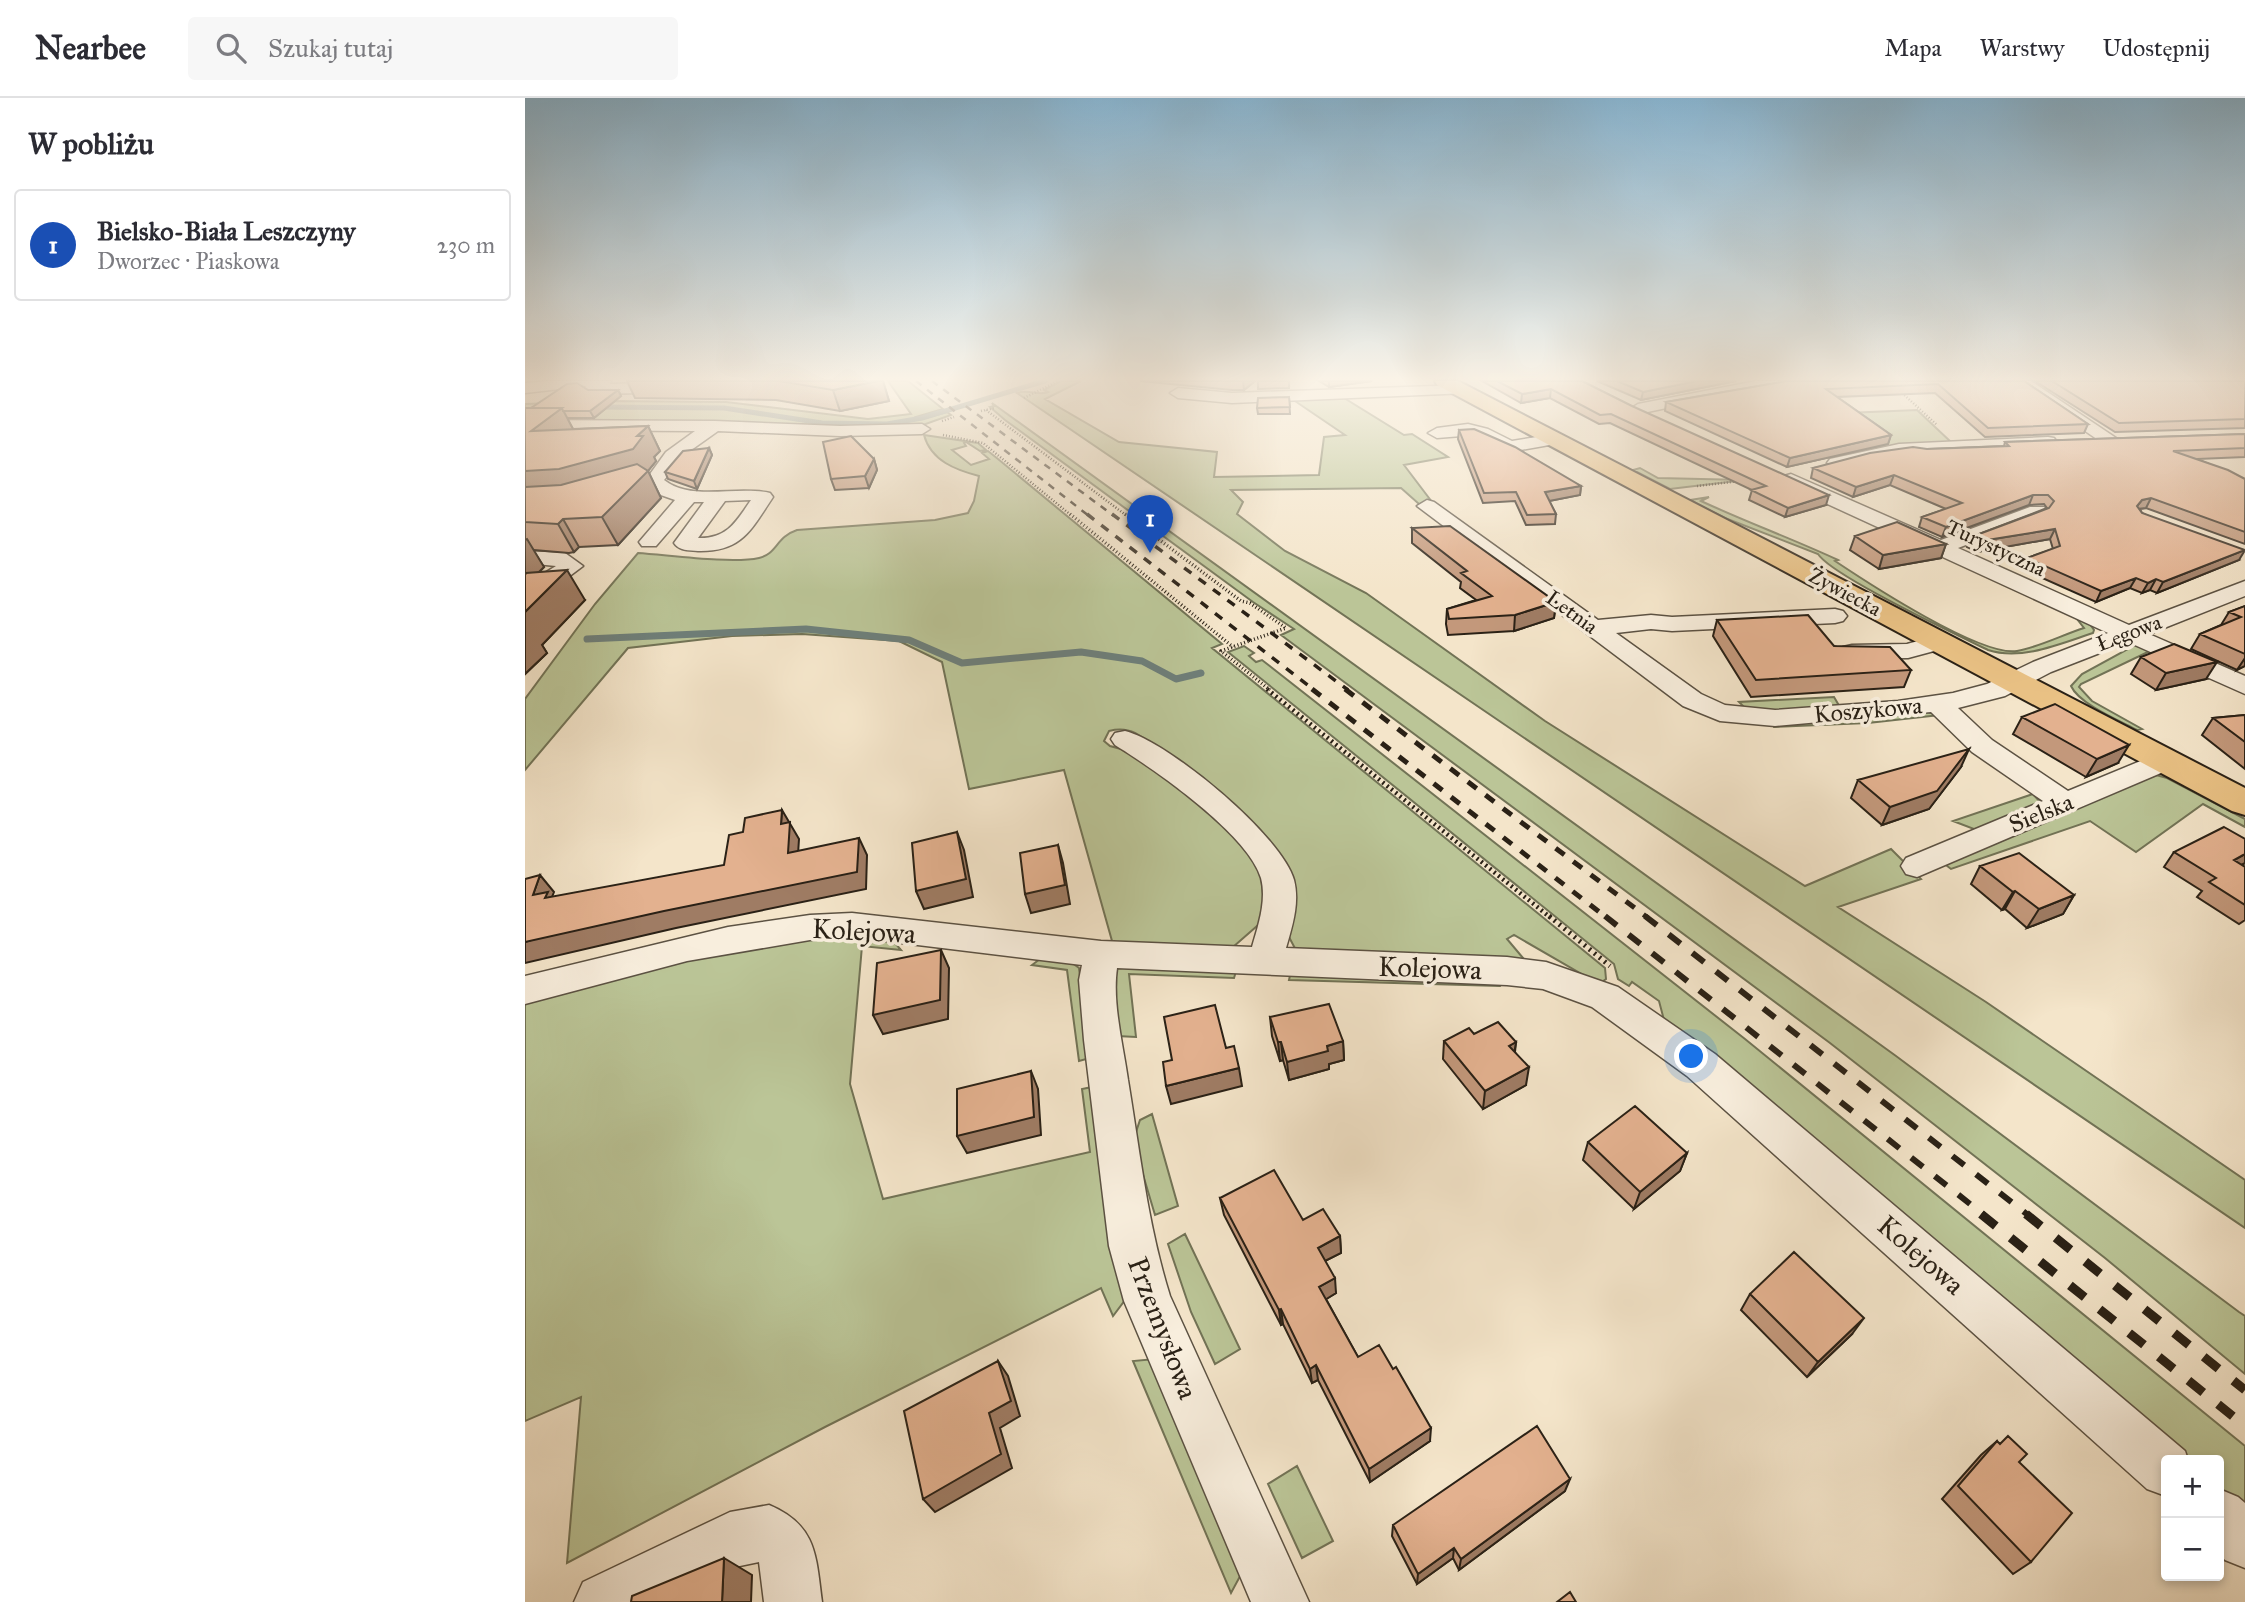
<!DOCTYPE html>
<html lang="pl">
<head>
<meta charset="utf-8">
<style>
	body { margin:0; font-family:"IM FELL Great Primer",serif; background:#f7f7f7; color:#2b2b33 }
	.controls { position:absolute; right:21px; bottom:21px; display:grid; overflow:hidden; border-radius:7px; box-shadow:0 4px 10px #0003 }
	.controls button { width:63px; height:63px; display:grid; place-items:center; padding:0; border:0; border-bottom:2px solid #e1e1e2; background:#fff; color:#2b2b33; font:35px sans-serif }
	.you { position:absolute; left:1167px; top:959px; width:24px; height:24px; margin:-18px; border:5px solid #fff; border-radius:50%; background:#1a73e8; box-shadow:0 0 0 10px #1a73e833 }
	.badge { display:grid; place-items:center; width:46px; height:46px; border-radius:50%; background:#111827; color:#fff; font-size:23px; font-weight:700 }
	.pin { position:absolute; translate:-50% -58px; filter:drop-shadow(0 2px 4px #0008) }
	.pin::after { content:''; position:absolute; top:37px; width:24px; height:21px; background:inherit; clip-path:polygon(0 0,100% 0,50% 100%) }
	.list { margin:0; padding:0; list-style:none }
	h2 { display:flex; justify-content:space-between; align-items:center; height:91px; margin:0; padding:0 28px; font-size:30px }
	h2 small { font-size:23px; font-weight:400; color:#7c7c81 }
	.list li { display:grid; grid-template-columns:46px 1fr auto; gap:21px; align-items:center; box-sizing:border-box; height:112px; margin:0 14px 14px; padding:0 14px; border:2px solid #e1e1e2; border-radius:7px }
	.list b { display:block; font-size:26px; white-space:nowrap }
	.list p { margin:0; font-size:23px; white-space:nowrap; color:#7c7c81 }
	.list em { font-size:23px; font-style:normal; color:#7c7c81 }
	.icon { flex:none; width:38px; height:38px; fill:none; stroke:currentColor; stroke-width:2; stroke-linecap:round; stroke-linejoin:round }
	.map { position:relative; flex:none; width:1720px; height:1504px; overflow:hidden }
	header { display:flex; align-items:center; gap:42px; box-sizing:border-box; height:98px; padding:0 35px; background:#fff; border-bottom:2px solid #e1e1e2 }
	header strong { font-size:33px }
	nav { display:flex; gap:38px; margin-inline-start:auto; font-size:24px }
	.search { width:490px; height:63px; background:#f7f7f7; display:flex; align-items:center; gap:18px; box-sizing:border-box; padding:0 24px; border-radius:7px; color:#7c7c81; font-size:26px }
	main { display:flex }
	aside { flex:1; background:#fff }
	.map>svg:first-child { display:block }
</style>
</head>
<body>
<header>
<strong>Nearbee</strong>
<div class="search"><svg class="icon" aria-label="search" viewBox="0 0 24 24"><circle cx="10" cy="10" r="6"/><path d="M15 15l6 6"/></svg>Szukaj tutaj</div>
<nav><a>Mapa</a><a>Warstwy</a><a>Udostępnij</a></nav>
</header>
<main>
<aside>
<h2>W pobliżu<small></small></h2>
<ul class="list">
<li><span class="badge" style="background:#1a4fb4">1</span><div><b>Bielsko-Biała Leszczyny</b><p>Dworzec · Piaskowa</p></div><em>230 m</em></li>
</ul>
</aside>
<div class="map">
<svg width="1720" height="1504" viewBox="0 0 1720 1504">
	<rect width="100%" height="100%" fill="#f4e5ca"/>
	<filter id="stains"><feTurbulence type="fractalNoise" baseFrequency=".00286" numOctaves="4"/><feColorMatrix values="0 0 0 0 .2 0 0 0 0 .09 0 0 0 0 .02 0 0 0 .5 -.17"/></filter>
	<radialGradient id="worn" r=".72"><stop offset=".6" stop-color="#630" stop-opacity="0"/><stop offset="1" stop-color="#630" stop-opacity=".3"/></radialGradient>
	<path fill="#bbc597" stroke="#727356" stroke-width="2" d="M363,283H383L418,311L391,319L394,322L422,314L426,317L395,328L368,330L0,323V306L81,303L201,304L343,321L386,316Z
		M536,283H556L520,301L594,344L692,354L689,379L794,377L799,339L820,337L767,301L819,300L879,337L887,336L923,359L879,367L907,404L894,406L876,390L706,392L718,404L712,416L760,453L841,495L1020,623L1280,788L1366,751L1396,781L1313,809L1461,904L1720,1082V1130L492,295C504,291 513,298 523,294L519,292Z
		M467,305L1371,958L1714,1214L1720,1218V1276L1580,1160L1305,945L756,537L769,531L728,504L480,322L465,309L469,308Z
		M1392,312L1427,345L1354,351L1348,348L1322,315Z
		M399,337L453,345L461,352L455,353L441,344L439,345L441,348L427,352L446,367L464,361L457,355L463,353L473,361L697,546L687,550L1080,870L1081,881L1074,886L989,837L982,841L998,860L989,869L774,858L764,839L766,797C724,748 665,665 610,635C602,631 592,631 584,633L579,643L585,648L618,657L647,677L739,767L740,821L700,856L589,850L539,672L444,691L417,564L374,543L277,536L207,538L103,550L0,672V601L70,506L113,455C144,457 206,466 234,460C252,456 251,439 272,432L410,422L443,415L449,403L454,378C431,372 406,363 399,337Z
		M1115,370L1133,380L1220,382L1145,391L1108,372Z
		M1184,399L1176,403C1221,424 1268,441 1313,462L1310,463C1343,485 1456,559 1492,553C1514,549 1537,537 1559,530L1552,521L1564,525L1569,532L1568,535C1535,546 1496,563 1463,552C1432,537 1307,478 1293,456L1200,420L1165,402Z
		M1610,547L1625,553L1556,586L1554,589L1567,603L1617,631L1612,632C1595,623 1554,606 1546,588L1557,576Z
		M719,548L729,555L724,558L731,564L737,562L1220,941L1720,1348V1425L1694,1402V1362H1649L1139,922L1134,903L1107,884L1104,888L1093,881L1089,866L703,554Z
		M1309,599L1316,611L1281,614L1221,611L1214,604Z
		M1399,613L1415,617L1343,625L1249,629L1247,624Z
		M1631,677L1642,680L1720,721V729L1678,706L1611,754L1565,723L1426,771L1417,764Z
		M1508,696L1516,705L1454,733L1428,723Z
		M246,838H364L376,852L337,848L325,986L358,1101L565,1054L557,991L567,989L603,1198L588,1218L576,1190L300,1329L42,1465L56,1299L0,1323V898Z
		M515,861L546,864L554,870L565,960L554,963L542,872L507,867Z
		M601,866L712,870L709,880L604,876L611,939L592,938L590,870Z
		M766,873L983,879L975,888L764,882Z
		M627,1016L653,1108L630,1117L608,1043L615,1022Z
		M660,1136L715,1251L690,1266L666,1214L643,1146Z
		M630,1261L720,1469L706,1495L608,1263Z
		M772,1368L808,1443L777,1460L743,1386Z"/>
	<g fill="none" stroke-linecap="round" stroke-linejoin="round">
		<path stroke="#6e7f7a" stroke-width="5" d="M70,309L199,310L297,325L362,326L397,320L520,283"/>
		<path stroke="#6e7f7a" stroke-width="7" d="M62,541L281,531L384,542L437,565L556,554L617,563L651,581L676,575"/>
		<g stroke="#5c5243" stroke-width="3">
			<path id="minor" d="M23,283H86L85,286L184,283L175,292L170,294L66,296L58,291L61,288L0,295V285Z
				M1231,283H1270L1262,288L1213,295L1113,316L1105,311L1113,306Z
				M1488,283H1506L1594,342L1585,347L1579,346Z
				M937,287L943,289L945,292L943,295L707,305L653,300L645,295L653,290L707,295Z
				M0,322L190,323L315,328L397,326L405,331L397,336L315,338L193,333L162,355L139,382C167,404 211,387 245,395L248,399C226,432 217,454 173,453C164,452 154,453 149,445L179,404H169L131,448H117L114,444L150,402L133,396L120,383L141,354L170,333L0,332ZM226,402C211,424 202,441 173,440L200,403Z
				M943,326L963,331L987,343L1030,336L1039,341L1030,346L984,354L949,337L912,340L903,335L912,330Z
				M1523,339L1529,340L1532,344L1529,348L1374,356L1311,370L1302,365L1305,361L1374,346Z
				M1266,376L1416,442L1505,409H1519L1522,413L1519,417L1433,450L1604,527L1720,483V498L1624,536L1720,578V596L1603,544L1526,574L1480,598L1433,610L1467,642L1543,693L1630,657L1640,654L1650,657L1654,663L1650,669L1392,779L1381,776L1376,768L1381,760L1518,703L1447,654L1406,614L1250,628L1195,623L1158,608L892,408L902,402L909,404L1073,522L1126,517L1147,519L1310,511L1318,513L1322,518L1318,523L1310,525L1147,533L1126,531L1091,535L1176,596L1200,607L1250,612L1373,603L1428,595L1462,586L1508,564L1583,535L1259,386L1257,382L1259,378Z
				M0,453L40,455L58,468L34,486L8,513L0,515V495L18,476L31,468L0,465Z
				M1415,537L1424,539L1427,544L1424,549L1383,560L1327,561L1318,559L1315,554L1318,549L1327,547L1382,546Z
				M600,633C644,644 757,738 769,782C775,805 767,829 761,850L982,859L1021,864L1093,889L1190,956L1660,1353L1663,1362H1641V1398L1622,1391L1162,978L1067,909L1018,891L982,887L592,870C587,905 598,946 603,982C615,1055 623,1128 645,1198L784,1504H726L599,1203L584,1148L559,942L554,882L557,867L327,839L285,842L162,863L0,906V878L203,829L285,817L327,815L576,843L727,849C733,828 742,803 736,780C723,736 629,671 590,647L586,641L590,635Z
				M1694,1391L1713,1399L1720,1405V1470L1700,1462L1694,1455Z
				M244,1407C292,1427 291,1458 297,1504H239L234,1464L210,1469L139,1504H49L58,1484L205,1414Z"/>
		</g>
		<g stroke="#2a2116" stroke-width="4">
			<path id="major" d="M910,283H933L1720,690V717L1707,713L912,287Z"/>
		</g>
		<path stroke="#2a2116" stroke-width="2.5" stroke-dasharray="1 2" stroke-linecap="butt" d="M1375,293L1412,327
			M499,300L533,283
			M461,312L602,418
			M456,313L470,310
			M417,323L429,319
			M418,337L458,345L547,418
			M1172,388L1215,383"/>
		<path stroke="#2a2116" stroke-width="3.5" stroke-dasharray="1 2.5" stroke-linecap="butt" d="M545,416L708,549
			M600,416L716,503L725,505L761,530L696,553L745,592"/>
		<path stroke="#2a2116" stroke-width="4.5" stroke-dasharray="2 3.5" stroke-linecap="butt" d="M742,591L1026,820"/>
		<path stroke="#2a2116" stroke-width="5" stroke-dasharray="2 4.5" stroke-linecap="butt" d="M1024,818L1085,868"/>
		<use href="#minor" fill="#f8eedd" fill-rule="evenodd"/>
		<use href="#major" fill="#eac285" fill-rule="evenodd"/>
		<path stroke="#2a2116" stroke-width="2.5" stroke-dasharray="7 7" stroke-linecap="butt" d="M391,283L564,418
			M407,283L589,418"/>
		<path stroke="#2a2116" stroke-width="3.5" stroke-dasharray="9 9" stroke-linecap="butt" d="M562,416L789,592
			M587,416L823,592"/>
		<path stroke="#2a2116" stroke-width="5" stroke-dasharray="11 11" stroke-linecap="butt" d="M787,591L1082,820
			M820,591L1123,820"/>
		<path stroke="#2a2116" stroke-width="6" stroke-dasharray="15 15" stroke-linecap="butt" d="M1080,818L1459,1117
			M1120,818L1503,1117"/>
		<path stroke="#2a2116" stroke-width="9" stroke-dasharray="19 19" stroke-linecap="butt" d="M1456,1116L1720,1328
			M1501,1116L1720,1292"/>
	</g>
	<path fill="#c3987b" stroke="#2a2116" stroke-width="2" d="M102,283H358L364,303L315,313L251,302L110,300Z
		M615,283H730L719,292H707Z
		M733,283H764V290L733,291Z
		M794,283H847L804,289Z
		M957,283H1057L1301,407L1260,419L1224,402L1227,392L1085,325L1074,326L1025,300L996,305Z
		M1072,283H1211L1116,302Z
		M1262,283H1499L1563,326L1559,335L1460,339L1410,295L1312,299L1366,337L1363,346L1262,369L1140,313L1141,304Z
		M1510,283H1720V330L1590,334Z
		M63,292H93L96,298L69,320H42L48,331L123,328L135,353L129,359L131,363L123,373L136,400L93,447L54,449L49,454L44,455L8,452L19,469L14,474L60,502L17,547L22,555L0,576V310H6Z
		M764,299L765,316H733L732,310Z
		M934,332L1056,388L1055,397L1024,403L1031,416L1030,426L1001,427L990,403L958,405L933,341Z
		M1720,336V359L1672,361L1720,381V446L1621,410L1615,411L1617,415L1714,462L1632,495L1625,492L1617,495L1605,490L1571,504L1497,471L1502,460L1528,451L1525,441L1452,454L1442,449L1446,439L1522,410L1519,406L1504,407L1417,439L1394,429L1397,419L1421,411L1365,387L1328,399L1286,380L1288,370L1402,351L1479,348L1480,344Z
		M184,350L187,357L172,391L143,381L140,374Z
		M349,361L352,372L344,390L310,392L306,381Z
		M887,430L1031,504L1029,520L989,533L923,537L921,526L922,511L951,502L935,490L936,484L887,445Z
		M1330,438L1421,446L1416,460L1354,471L1325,452Z
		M1720,508V568L1712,572L1666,551L1675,536L1696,527L1704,514Z
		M1192,522L1309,548L1386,572L1379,589L1226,599L1188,538Z
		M1616,559L1681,581L1631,592L1606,576Z
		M1720,617V671L1677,637L1688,620Z
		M1497,619L1593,665L1561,679L1488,636Z
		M1436,669L1404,711L1357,727L1326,700L1333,682Z
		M1649,754L1720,756V765L1717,767L1720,769V822L1714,826L1672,799L1677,793L1639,769Z
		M1455,768L1549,797L1538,816L1502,830L1480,811L1477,812L1446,786Z
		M745,919L818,943L819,962L804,966V971L764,982L758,962L755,963L747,938Z
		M949,936L991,944L990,954L1001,987L958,1011L918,961L919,943Z
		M1063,1044L1162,1055L1155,1073L1109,1111L1058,1062Z
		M695,1100L778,1122L815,1138L816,1155L800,1163L811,1195L801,1201L833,1259L905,1343L845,1384L793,1282L787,1285L758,1226L756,1227L699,1117Z
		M1225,1196L1327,1236L1282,1279L1216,1212Z
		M1472,1343L1506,1464L1488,1476L1417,1401L1456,1357Z
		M1040,1393L934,1472L928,1460L892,1486L867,1438L868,1427Z"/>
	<path fill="#9f7c64" stroke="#2a2116" stroke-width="2" d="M353,283H358L364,303L315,313L308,292Z
		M718,283H730L719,292Z
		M804,283H847L804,289Z
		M1172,283H1211L1116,302L1118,294Z
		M1026,291L1025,300L996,305L997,296Z
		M93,292L96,298L69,320L65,313Z
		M37,310L50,335L6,333Z
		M123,328L135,353L129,359L131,363L123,373L136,400L93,447L77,419L0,401V373L112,338Z
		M1366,337L1363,346L1262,369L1265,360Z
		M184,350L187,357L172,391L169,383Z
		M349,361L352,372L344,390L340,378Z
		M1369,377L1365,387L1328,399L1331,389Z
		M1056,388L1055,397L1019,404L1020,394Z
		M1304,397L1301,407L1260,419L1263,410Z
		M1508,397L1504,407L1417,439L1421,429Z
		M1626,400L1621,410L1612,411V408L1617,402Z
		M38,421L54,449L49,454L33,426Z
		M1530,431L1525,441L1452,454L1456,443Z
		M2,441L19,469L0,488V442Z
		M1421,446L1416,460L1354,471L1358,457Z
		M1720,452L1714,462L1632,495L1638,484Z
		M42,472L60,502L17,547L22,555L0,576V514Z
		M1611,480L1605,490L1571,504L1576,493Z
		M1631,481L1625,492L1617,495L1623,485Z
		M1031,504L1029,520L989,533L990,517Z
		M1720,560V568L1712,572Z
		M1692,564L1681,581L1631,592L1641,575Z
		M1604,647L1593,665L1561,679L1572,661Z
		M1444,651L1436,669L1404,711L1357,727L1365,709Z
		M257,712L274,741L272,772L263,755L256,726Z
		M432,734L439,752L448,799L399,811L391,793Z
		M334,740L342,757L341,791L151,830L0,865V844Z
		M533,747L538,765L545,806L506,815L500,796Z
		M1720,756V765L1698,777L1709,762Z
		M15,777L29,794L27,799L36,811L8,797Z
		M1490,793L1480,811L1477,812L1488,794Z
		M1549,797L1538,816L1502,830L1514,811Z
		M416,852L424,870L423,921L358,936L348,917Z
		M818,943L819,962L804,966V971L764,982L762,964L802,948Z
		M753,944H756L758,962L755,963Z
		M991,944L988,963L984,948Z
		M1004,969L1001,987L958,1011L960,993Z
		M714,970L717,988L646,1006L641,988Z
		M506,973L513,991L516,1037L442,1055L432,1038Z
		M1162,1055L1155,1073L1109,1111L1115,1094Z
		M815,1138L816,1155L794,1166L793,1150Z
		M810,1180L811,1195L795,1205L794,1189Z
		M756,1211L758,1226L756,1227L754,1212Z
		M1339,1220L1327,1236L1282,1279L1293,1264Z
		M473,1263L483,1278L495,1318L475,1330L487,1370L410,1414L398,1401L464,1315Z
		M791,1267L793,1282L787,1285L785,1271Z
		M906,1330L905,1343L845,1384L844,1371Z
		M1045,1381L1040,1393L934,1472L936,1461Z
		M929,1450L928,1460L892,1486L893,1476Z
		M199,1460L227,1477L226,1504H197Z"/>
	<path fill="#e3b18f" stroke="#2a2116" stroke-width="2" d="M254,283H353L308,292Z
		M972,283H1057L1107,308L1304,397L1263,410L1226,392L1241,388L1086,316L1075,317L1026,291L997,296Z
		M1092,283H1172L1118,294Z
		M1262,283H1499L1563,326L1463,330L1413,286L1301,291L1366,337L1265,360L1141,304Z
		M1527,283H1720V321L1594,325Z
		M52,285L63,292H93L65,313H38L37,310H6L42,286Z
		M764,299L765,309L732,310L733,300Z
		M0,310H37L6,333L123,328L112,338H118L108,351L34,371L0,373Z
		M949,331L990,349L1056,388L1020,394L1031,416L1002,417L991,394L959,395L934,332Z
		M1720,336V350L1648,353L1703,372L1720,381V434L1626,400L1617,402L1612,408L1617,415L1720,452L1638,484L1631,481L1623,485L1611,480L1576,493L1502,460L1535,448L1530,431L1456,443L1446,439L1524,410L1529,403L1523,397H1508L1421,429L1397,419L1437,405L1369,377L1331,389L1288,370L1345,355L1388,349L1402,351L1484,348L1480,344Z
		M326,338L349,361L340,378L306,381L298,344Z
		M184,350L169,383L140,374L158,353Z
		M112,366L123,373L77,419L38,421L33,426L0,424V389L36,387Z
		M1372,424L1421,446L1358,457L1330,438Z
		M925,428L1031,504L990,517L924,521L922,511L967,498L936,475L942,473L887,430Z
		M42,472L0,514V477L1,475Z
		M1720,508V556L1675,536L1716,519L1704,514Z
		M1283,517L1309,548L1365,549L1386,572L1231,582L1192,522Z
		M1649,546L1692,564L1641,575L1616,559Z
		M1530,606L1604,647L1572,661L1497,619Z
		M1720,617V644L1688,620Z
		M1444,651L1412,693L1365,709L1333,682Z
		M257,712L256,726L265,724L263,755L334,740L332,774L139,813L0,844V781L15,777L8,797L23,794L20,800L199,767L204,737L218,734L220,720Z
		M1699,729L1720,741V756L1709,762L1720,769V807L1684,784L1691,780L1649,754Z
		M432,734L441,781L391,793L387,745Z
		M533,747L540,787L500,796L495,755Z
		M1494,755L1549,797L1514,811L1490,793L1488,794L1455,768Z
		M416,852L415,902L348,917L352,865Z
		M804,906L818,943L802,948L803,953L762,964L756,944H753L745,919Z
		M690,907L701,950L709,948L714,970L641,988L638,964L647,962L639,919Z
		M973,924L991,944L984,948L1004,969L960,993L919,943L944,930L949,936Z
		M506,973L509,1019L432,1038V991Z
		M1110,1008L1162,1055L1115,1094L1063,1044Z
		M749,1072L778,1122L798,1111L815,1138L793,1150L810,1180L794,1189L833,1259L854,1247L868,1271L871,1269L906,1330L844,1371L791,1267L785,1271L756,1211L754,1212L695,1100Z
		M1269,1154L1339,1220L1293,1264L1225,1196Z
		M473,1263L486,1303L464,1315L476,1356L398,1401L379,1313Z
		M1012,1328L1045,1381L936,1461L929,1450L893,1476L868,1427Z
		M1483,1338L1502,1356L1494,1364L1547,1415L1506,1464L1433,1388L1472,1343L1475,1346Z
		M199,1460L197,1504H106L107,1498Z
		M1045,1494L1051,1504H1032Z"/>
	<linearGradient id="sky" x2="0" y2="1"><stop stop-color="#89b8d6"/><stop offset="0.57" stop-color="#faf3e7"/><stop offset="1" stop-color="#faf3e7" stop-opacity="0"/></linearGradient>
	<rect width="1720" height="493" fill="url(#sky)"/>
	<g text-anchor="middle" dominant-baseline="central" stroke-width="7" stroke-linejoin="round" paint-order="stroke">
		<g font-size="21" fill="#2a2116" stroke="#f8eedd">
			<text transform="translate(1471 450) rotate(25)">Turystyczna</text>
			<text transform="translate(1320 494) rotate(28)">Żywiecka</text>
			<text transform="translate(1047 514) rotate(36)">Letnia</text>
			<text transform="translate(1604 535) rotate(-21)">Łęgowa</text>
		</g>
		<g font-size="24" fill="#2a2116" stroke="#f8eedd">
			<text transform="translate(1343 612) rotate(-5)">Koszykowa</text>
			<text transform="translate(1516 715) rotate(-22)">Sielska</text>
		</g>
		<g font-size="28" fill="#2a2116" stroke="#f8eedd">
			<text transform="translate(339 833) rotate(3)">Kolejowa</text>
			<text transform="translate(905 870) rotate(2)">Kolejowa</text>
			<text transform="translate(1396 1157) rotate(41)">Kolejowa</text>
			<text transform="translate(638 1230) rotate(69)">Przemysłowa</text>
		</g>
	</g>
	<rect width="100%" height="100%" filter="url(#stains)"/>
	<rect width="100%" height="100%" fill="url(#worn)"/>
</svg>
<div class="controls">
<button>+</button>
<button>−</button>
</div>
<div class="you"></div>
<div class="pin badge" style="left:625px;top:455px;background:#1a4fb4">1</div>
</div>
</main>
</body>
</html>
